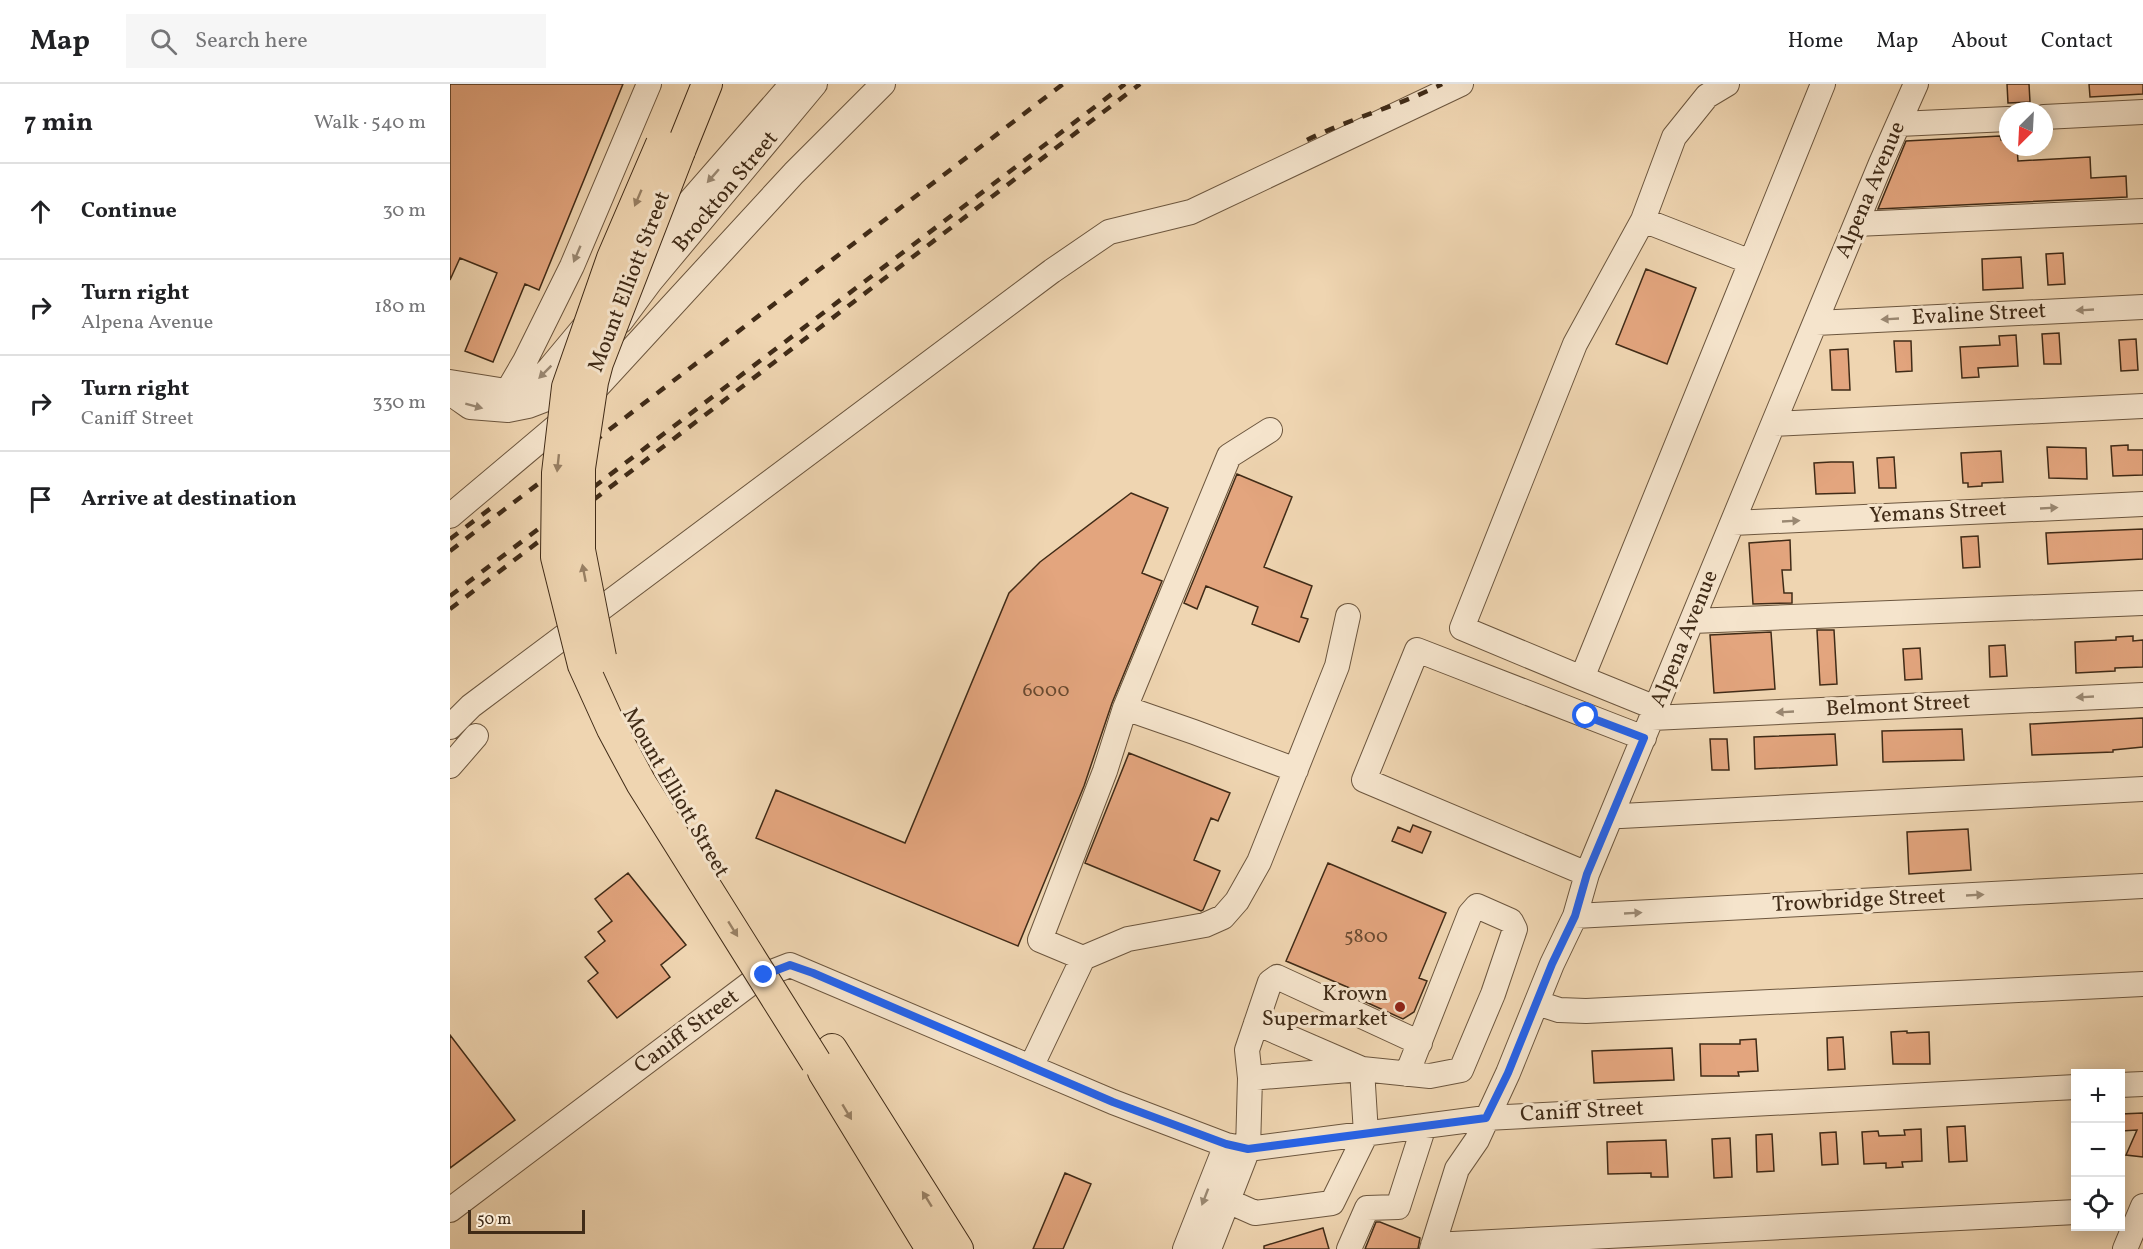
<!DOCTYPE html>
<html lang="en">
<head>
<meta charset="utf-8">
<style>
	body { margin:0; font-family:Vollkorn,serif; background:#f6f6f6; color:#202124 }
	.controls { position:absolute; right:18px; bottom:18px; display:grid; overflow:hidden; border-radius:0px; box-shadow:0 3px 15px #0003 }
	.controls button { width:54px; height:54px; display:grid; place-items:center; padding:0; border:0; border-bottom:2px solid #e0e0e0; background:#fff; color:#202124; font:30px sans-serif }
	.compass { position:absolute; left:1549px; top:18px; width:54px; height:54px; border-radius:50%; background:#fff; box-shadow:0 3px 15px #0003; rotate:204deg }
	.scale { position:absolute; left:18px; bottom:15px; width:117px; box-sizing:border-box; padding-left:6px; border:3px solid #402b17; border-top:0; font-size:16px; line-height:21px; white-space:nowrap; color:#402b17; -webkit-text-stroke:4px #f5e4cc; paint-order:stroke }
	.stop { position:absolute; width:18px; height:18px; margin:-14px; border:4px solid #2563eb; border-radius:50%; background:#fff }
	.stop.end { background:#2563eb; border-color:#fff; box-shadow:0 2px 6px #0008 }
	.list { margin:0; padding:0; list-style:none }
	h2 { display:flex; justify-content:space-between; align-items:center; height:78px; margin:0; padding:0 24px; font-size:26px }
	h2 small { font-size:20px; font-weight:400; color:#757577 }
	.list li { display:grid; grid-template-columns:39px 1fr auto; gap:18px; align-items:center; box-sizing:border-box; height:96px; padding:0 24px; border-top:2px solid #e0e0e0 }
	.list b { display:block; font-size:22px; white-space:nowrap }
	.list p { margin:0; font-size:20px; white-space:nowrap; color:#757577 }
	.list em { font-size:20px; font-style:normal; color:#757577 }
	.icon { flex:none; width:33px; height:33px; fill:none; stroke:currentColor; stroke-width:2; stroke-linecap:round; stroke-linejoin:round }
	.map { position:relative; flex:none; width:1693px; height:1165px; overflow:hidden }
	header { display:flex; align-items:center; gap:36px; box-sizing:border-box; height:84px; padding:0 30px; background:#fff; border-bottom:2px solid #e0e0e0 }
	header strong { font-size:28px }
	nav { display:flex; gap:33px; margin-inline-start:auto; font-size:21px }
	.search { width:420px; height:54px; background:#f6f6f6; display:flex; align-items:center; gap:15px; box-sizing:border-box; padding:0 21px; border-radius:0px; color:#757577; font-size:22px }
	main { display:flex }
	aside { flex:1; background:#fff }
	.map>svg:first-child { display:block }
</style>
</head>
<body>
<header>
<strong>Map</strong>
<div class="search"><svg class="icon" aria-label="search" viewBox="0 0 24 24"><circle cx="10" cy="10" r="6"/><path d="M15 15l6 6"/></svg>Search here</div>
<nav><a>Home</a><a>Map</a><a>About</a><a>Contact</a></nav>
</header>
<main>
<aside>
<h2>7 min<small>Walk · 540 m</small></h2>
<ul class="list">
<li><svg class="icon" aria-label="ahead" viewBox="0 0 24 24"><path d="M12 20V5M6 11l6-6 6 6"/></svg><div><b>Continue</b></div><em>30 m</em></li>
<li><svg class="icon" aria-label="right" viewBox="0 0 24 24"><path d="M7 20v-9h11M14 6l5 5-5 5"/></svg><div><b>Turn right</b><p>Alpena Avenue</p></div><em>180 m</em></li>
<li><svg class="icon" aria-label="right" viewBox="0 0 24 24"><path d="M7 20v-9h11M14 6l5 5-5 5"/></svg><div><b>Turn right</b><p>Caniff Street</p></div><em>330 m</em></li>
<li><svg class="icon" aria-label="arrive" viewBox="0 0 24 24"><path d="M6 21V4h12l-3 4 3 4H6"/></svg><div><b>Arrive at destination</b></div></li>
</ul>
</aside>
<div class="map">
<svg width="1693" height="1165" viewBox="0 0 1693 1165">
	<rect width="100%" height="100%" fill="#efd5b1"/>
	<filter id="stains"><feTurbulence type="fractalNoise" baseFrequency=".00333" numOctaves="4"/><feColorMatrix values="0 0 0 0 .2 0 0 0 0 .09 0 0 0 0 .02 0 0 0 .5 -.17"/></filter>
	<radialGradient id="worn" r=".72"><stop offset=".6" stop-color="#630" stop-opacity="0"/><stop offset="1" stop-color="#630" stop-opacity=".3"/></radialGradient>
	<path fill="#e3a57e" stroke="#402b17" stroke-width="1.5" d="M0,0H173L89,206L75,200L43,278L15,267L47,189L10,174L0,196Z
		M1557,0H1579L1580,18L1558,19Z
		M1639,0H1693V10L1640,13Z
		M1550,52L1551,56H1558V63H1567L1568,77L1640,73L1641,94L1676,92L1677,113L1428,125L1456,57Z
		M1613,169L1615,200L1598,201L1596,170Z
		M1571,173L1573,204L1533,206L1532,175Z
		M1196,185L1246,204L1217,280L1166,260Z
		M1609,249L1611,280H1594L1592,250Z
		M1566,251L1568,282L1528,284L1529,293L1512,294L1510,263L1550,261L1549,252Z
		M1686,255L1688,286L1671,287L1669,256Z
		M1444,257H1461L1462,287L1446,288Z
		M1398,265L1400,306H1382L1380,266Z
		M1678,361V366H1693V391L1663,392L1661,362Z
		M1597,363L1636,364L1637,395L1599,394Z
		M1551,367L1553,398L1532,399V402L1518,403V399H1513L1511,369Z
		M1444,373L1446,404H1429L1427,374Z
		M1381,378H1403L1405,409L1366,410L1364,379Z
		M787,390L842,413L814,483L862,502L851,533L858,535L849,558L802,540L808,523L756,502L747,525L734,519Z
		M681,409L718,424L692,489L712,497L662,619L634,702L568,862L306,754L326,706L455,759L559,509L590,478Z
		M1693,445V475L1598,480L1596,449Z
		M1528,452L1530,483L1513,484L1511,453Z
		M1340,456L1341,486H1332L1334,509H1342V519L1303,520L1299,459Z
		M1367,546H1384L1387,600L1370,601Z
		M1321,548L1325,605L1264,609L1260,551Z
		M1683,552V557L1693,556V583L1665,584V587L1626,589L1625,558L1666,556V553Z
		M1555,561L1557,592L1540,593L1539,562Z
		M1470,564L1472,595L1455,596L1453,565Z
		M1693,634V663L1663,666V668L1582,671L1580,640Z
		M1512,645L1514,676L1433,678L1432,647Z
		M1385,650L1387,681L1305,685L1304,653Z
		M1260,655H1277L1279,686H1262Z
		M679,669L780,709L768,737L761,734L744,776L770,787L753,826L751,827L635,779Z
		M963,741L981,748L972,769L942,757L948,743L960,748Z
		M1518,745L1521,786L1459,790L1457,748Z
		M878,779L996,829L969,894L977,897L964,928L953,935L907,914L909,908L836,877Z
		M178,789L236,861L211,881L220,893L167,934L138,897L148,889L135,873L155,857L148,848L162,837L145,815Z
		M1457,947V949L1479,948L1480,980H1443L1441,948Z
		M0,951L65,1036L0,1084Z
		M1393,953L1395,985L1378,986L1377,954Z
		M1306,955L1308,987L1288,988L1289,992H1251L1250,960H1290V956Z
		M1222,964L1224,996L1144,999L1142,967Z
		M1693,1029V1073L1676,1071L1687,1046L1671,1047V1030Z
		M1515,1042L1517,1077L1499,1078L1497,1043Z
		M1471,1045L1472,1077L1452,1078L1453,1083L1436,1084V1079L1414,1080L1412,1048L1428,1047L1429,1052L1455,1051L1454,1046Z
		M1386,1048L1388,1080L1372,1081L1370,1049Z
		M1322,1050L1324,1087L1307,1088L1306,1051Z
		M1280,1054L1282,1093L1264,1094L1262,1055Z
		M1216,1056L1218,1093H1201V1089L1158,1090L1157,1058Z
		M615,1089L641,1100L613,1165H583Z
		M926,1138H930L970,1154L968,1165H915Z
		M873,1144L879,1165H814V1162Z"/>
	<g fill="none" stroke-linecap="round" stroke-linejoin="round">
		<g stroke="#6c563e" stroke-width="26">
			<path id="minor" d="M1594,33L1693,28
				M1449,40L1558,35
				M1193,136L1224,53L1257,12L1277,0
				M1406,140L1693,127
				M194,170L342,0
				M1301,178L1373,0
				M171,237L200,198L365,0
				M1366,239L1693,223
				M0,298L56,307L73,303L86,298L99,285L134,243
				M0,309L20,323L58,326L78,322L99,314L126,292
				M54,313L75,277L122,182L199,0
				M1324,340L1693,322
				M0,432L127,325L344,89L433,0
				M1283,439L1693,420
				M1242,537L1693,519
				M1132,594L1012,544L1125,260L1193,136L1301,178L1132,594L1206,624
				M675,624L744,648L846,686
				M1202,634L1693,611
				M0,643L21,622L602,187L659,148L741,128L1011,0
				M0,682L26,652
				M1163,729L1171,732L1693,705
				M1137,790L914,696L967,566L1194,654
				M1125,832L1693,802
				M633,874L678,855L755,841L773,833L787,817L809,778L887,582L898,532
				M1087,919L1109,926L1136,927L1693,900
				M806,939L912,985L980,992L1011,986L1043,910L1065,845L1061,837L1027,822L1020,830L957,990
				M581,983L633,874L590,856L655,687L675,624L779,372L820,346
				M800,994L797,966L820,898L827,893L970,959
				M1670,1001L1693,1000
				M0,1126L301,899L314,891L340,881L663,1018L776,1061L798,1065L1036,1034L1626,1003
				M983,1161L1626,1128
				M735,1165L776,1061
				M759,1165L798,1065L800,994L912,985L916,1050L882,1119L805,1129L778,1117
				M899,1165L917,1124L948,1123L974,1042
				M982,1165L1007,1085L1027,1056L1058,989L1102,880L1125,832L1137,790L1431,79L1466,0
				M1675,1165L1693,1122"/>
		</g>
		<g stroke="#402b17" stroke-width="32">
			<path id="major" d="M230,67L257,0
				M382,965L508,1165
				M373,988L481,1165"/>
		</g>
		<use href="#minor" stroke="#f5e4cc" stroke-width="24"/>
		<use href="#major" stroke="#efd5b1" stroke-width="30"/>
		<path stroke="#402b17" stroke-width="4.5" stroke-dasharray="10 10" stroke-linecap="butt" d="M857,56C901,34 949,22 992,0
			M0,455L41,424
			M0,467L613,0
			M0,512L675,0
			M0,525L690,0"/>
		<g stroke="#402b17" stroke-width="32" stroke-linecap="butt">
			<path id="major-bridge" d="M211,60L162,174L117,303L107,389L106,473L133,581L162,645L191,699L366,978
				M151,573L130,466V384L143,298L148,279L230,67"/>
		</g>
		<use href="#major-bridge" stroke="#efd5b1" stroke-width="30"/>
	</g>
	<defs><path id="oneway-solid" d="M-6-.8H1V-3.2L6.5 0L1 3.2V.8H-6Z" transform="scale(1.5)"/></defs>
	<g fill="#9a8872">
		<use href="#oneway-solid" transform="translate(263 92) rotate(131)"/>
		<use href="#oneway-solid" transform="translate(127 170) rotate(113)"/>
		<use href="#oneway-solid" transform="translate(1635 226) rotate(177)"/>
		<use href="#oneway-solid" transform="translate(1440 235) rotate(177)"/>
		<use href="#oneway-solid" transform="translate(95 288) rotate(135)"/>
		<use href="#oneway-solid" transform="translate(24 322) rotate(15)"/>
		<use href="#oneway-solid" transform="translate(1599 424) rotate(-3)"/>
		<use href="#oneway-solid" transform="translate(1341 437) rotate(-3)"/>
		<use href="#oneway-solid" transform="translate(1635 613) rotate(177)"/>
		<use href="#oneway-solid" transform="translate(1335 628) rotate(177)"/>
		<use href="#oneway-solid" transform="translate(1525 811) rotate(-3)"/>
		<use href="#oneway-solid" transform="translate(1183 829) rotate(-3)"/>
		<use href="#oneway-solid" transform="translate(755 1113) rotate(111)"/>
	</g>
	<g fill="#988064">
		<use href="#oneway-solid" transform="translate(188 114) rotate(113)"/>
		<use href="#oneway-solid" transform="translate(108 379) rotate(96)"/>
		<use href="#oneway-solid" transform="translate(134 489) rotate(-101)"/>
		<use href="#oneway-solid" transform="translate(283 845) rotate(58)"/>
		<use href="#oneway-solid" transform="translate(397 1028) rotate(59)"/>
		<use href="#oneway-solid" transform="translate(477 1115) rotate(-122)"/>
	</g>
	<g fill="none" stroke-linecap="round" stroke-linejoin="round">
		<path stroke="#2563eb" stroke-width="8" d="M314,891L340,881L363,889L663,1018L776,1060L798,1065L1036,1034L1058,989L1102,880L1125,832L1137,790L1194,654L1136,632"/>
	</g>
	<circle fill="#8f2418" stroke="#f5e4cc" stroke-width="2" cx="950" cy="923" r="6"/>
	<g text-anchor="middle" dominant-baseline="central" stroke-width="6" stroke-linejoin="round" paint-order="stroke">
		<g font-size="20" fill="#694a31">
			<text x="596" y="607">6000</text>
			<text x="916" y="853">5800</text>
		</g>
		<g font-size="22" fill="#402b17" stroke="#f5e4cc">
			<text transform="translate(1421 106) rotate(-67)">Alpena Avenue</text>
			<text transform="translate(276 108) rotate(-50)">Brockton Street</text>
			<text transform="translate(180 198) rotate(-69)">Mount Elliott Street</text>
			<text transform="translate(1529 231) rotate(-3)">Evaline Street</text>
			<text transform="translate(1488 429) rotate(-3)">Yemans Street</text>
			<text transform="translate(1235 555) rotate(-68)">Alpena Avenue</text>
			<text transform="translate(1448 622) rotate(-3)">Belmont Street</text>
			<text transform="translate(225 709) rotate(60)">Mount Elliott Street</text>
			<text transform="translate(1409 817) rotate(-3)">Trowbridge Street</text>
			<text transform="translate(237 948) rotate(-37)">Caniff Street</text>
			<text transform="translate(1132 1028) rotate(-3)">Caniff Street</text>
		</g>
		<g font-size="22" fill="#402b17" stroke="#f5e4cc" text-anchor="end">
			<text x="938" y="910">Krown<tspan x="938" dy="25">Supermarket</tspan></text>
		</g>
	</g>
	<rect width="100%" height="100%" filter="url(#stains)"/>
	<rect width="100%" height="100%" fill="url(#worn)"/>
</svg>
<div class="controls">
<button>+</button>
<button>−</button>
<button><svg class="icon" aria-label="locate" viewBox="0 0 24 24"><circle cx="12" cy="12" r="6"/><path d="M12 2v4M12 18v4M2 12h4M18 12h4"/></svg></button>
</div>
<svg class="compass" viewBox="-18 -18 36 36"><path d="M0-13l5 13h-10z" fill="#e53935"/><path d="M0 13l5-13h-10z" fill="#757577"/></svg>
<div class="scale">50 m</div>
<div class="stop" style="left:1136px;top:632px"></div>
<div class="stop end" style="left:314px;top:891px"></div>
</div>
</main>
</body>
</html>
